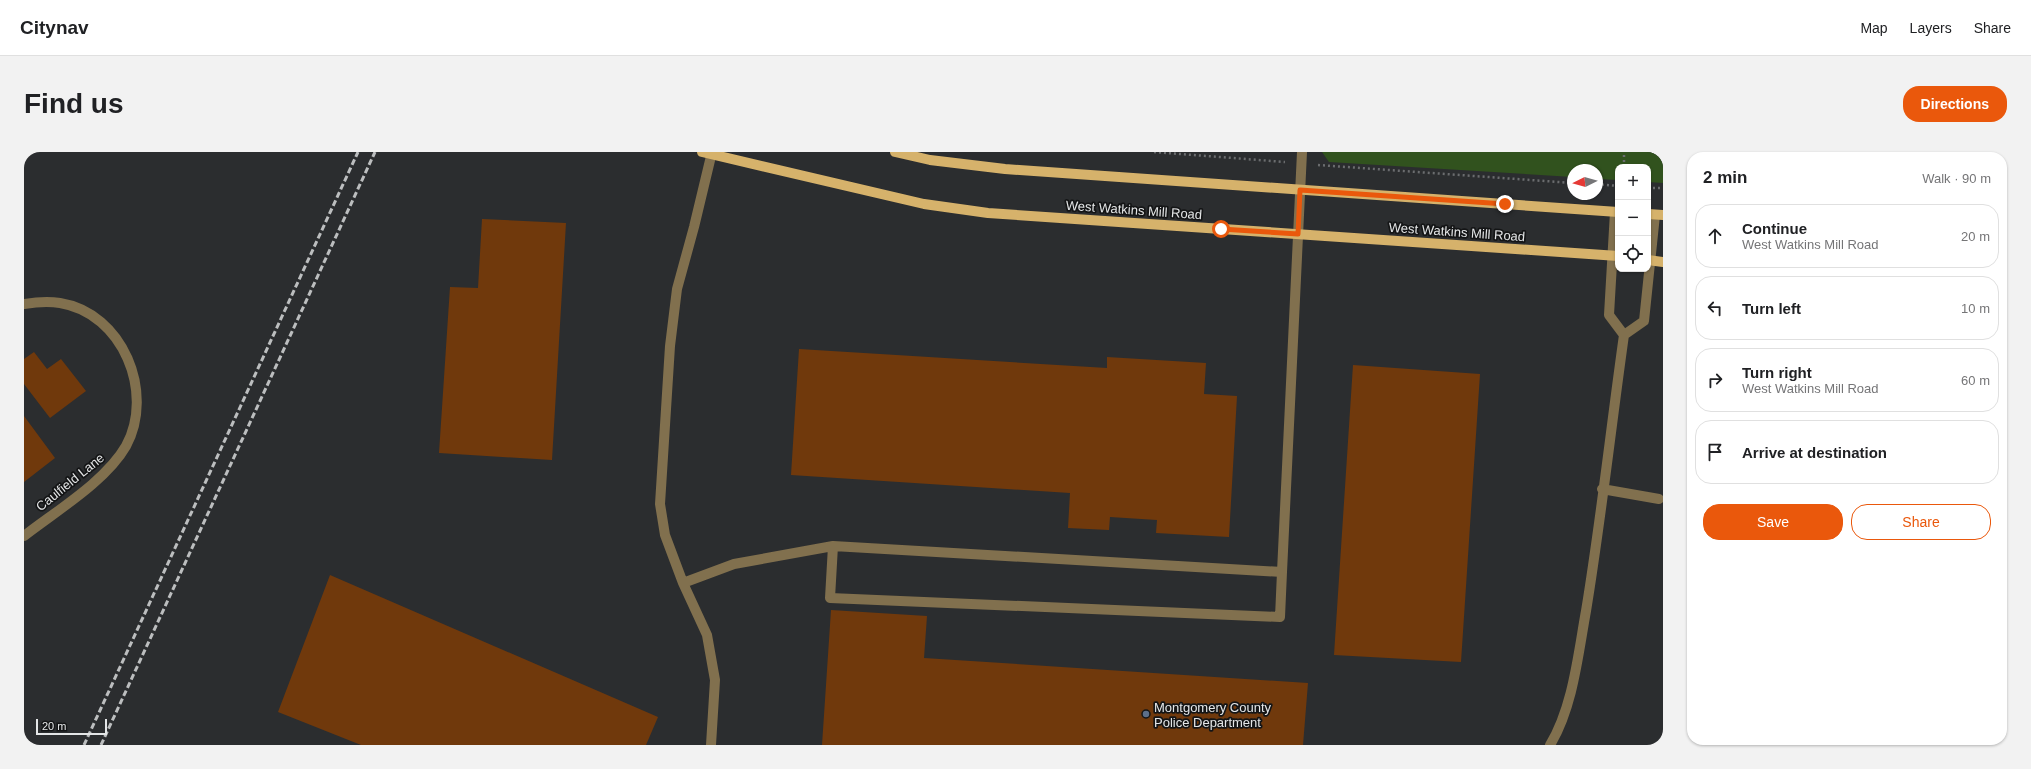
<!DOCTYPE html>
<html lang="en">
<head>
<meta charset="utf-8">
<style>
	body { margin:0; font-family:Arial,sans-serif; background:#f2f2f2; color:#202124 }
	.controls { position:absolute; right:12px; top:12px; display:grid; overflow:hidden; border-radius:8px; box-shadow:0 1px 3px #0004 }
	.controls button { width:36px; height:36px; display:grid; place-items:center; padding:0; border:0; border-bottom:1px solid #e0e0e0; background:#fff; color:#202124; font:20px sans-serif }
	.compass { position:absolute; left:1543px; top:12px; width:36px; height:36px; border-radius:50%; background:#fff; box-shadow:0 1px 3px #0004; rotate:265deg }
	.scale { position:absolute; left:12px; bottom:10px; width:71px; box-sizing:border-box; padding-left:4px; border:2px solid #e4e6e7; border-top:0; font-size:11px; line-height:14px; white-space:nowrap; color:#e4e6e7; -webkit-text-stroke:3px #141516; paint-order:stroke }
	.stop { position:absolute; width:12px; height:12px; margin:-9px; border:3px solid #ea580c; border-radius:50%; background:#fff }
	.stop.end { background:#ea580c; border-color:#fff; box-shadow:0 1px 4px #0008 }
	.list { margin:0; padding:0; list-style:none }
	h2 { display:flex; justify-content:space-between; align-items:center; height:52px; margin:0; padding:0 16px; font-size:17px }
	h2 small { font-size:13px; font-weight:400; color:#757577 }
	.list li { display:grid; grid-template-columns:26px 1fr auto; gap:12px; align-items:center; box-sizing:border-box; height:64px; margin:0 8px 8px; padding:0 8px; border:1px solid #e0e0e0; border-radius:16px }
	.list b { display:block; font-size:15px; white-space:nowrap }
	.list p { margin:0; font-size:13px; white-space:nowrap; color:#757577 }
	.list em { font-size:13px; font-style:normal; color:#757577 }
	.actions { display:flex; gap:8px; padding:12px 16px }
	.actions a { flex:1; padding:9px 0; border:1px solid #ea580c; border-radius:16px; text-align:center; font-size:14px; color:#ea580c }
	.actions .main { background:#ea580c; color:#fff }
	.icon { flex:none; width:22px; height:22px; fill:none; stroke:currentColor; stroke-width:2; stroke-linecap:round; stroke-linejoin:round }
	.map { position:relative; flex:none; width:1639px; height:593px; overflow:hidden; border-radius:16px }
	header { display:flex; align-items:center; gap:24px; box-sizing:border-box; height:56px; padding:0 20px; background:#fff; border-bottom:1px solid #e0e0e0 }
	header strong { font-size:19px }
	nav { display:flex; gap:22px; margin-inline-start:auto; font-size:14px }
	.intro { display:flex; align-items:center; justify-content:space-between; box-sizing:border-box; height:96px; padding:0 24px }
	h1 { margin:0; font-size:28px }
	.button { padding:10px 18px; border-radius:16px; background:#ea580c; color:#fff; font-size:14px; font-weight:700 }
	main { display:flex; gap:24px; padding:0 24px }
	aside { flex:1; background:#fff; border-radius:16px; box-shadow:0 1px 3px #0004 }
	.map>svg:first-child { display:block }
</style>
</head>
<body>
<header>
<strong>Citynav</strong>
<nav><a>Map</a><a>Layers</a><a>Share</a></nav>
</header>
<div class="intro"><h1>Find us</h1><a class="button">Directions</a></div>
<main>
<div class="map">
<svg width="1639" height="593" viewBox="0 0 1639 593">
	<rect width="100%" height="100%" fill="#2b2d2f"/>
	<path fill="#31521e" d="M1298,0H1639V31L1624,30V15H1594V28L1573,27V18H1549V25L1305,10Z"/>
	<path fill="#70390c" d="M458,67L542,71L528,308L415,301L426,135L454,136Z
		M775,197L1083,216V205L1182,211L1180,242L1213,244L1205,385L1132,381L1133,368L1086,365L1085,378L1044,376L1046,341L767,323Z
		M10,200L23,217L37,207L62,239L26,266L0,232V207Z
		M1329,213L1456,222L1437,510L1310,503Z
		M0,264L31,306L0,330Z
		M306,423L634,565L622,593H337L254,560Z
		M807,458L903,464L900,506L1284,531L1279,593H798Z"/>
	<g fill="none" stroke-linecap="round" stroke-linejoin="round">
		<path stroke="#6b6d6f" stroke-width="2.5" stroke-dasharray="2 3" stroke-linecap="butt" d="M1130,0L1261,10
			M1294,13L1549,31
			M1600,15V0
			M1573,32L1594,34
			M1624,36H1639"/>
		<path stroke="#81704e" stroke-width="10" d="M0,152C12,150 24,149 36,151C99,161 131,241 102,294C82,329 32,359 0,384
			M1600,183L1620,169L1631,63
			M1578,337L1635,347
			M809,394L806,446L1256,465L1258,420
			M659,431L710,412L809,394L1258,420L1278,0
			M687,593L691,528L683,483L659,431L641,383L636,352L646,194L653,137L670,75L688,0
			M1526,593C1549,555 1554,503 1562,459C1577,368 1587,275 1600,183L1585,163L1591,60"/>
		<path stroke="#d6b26b" stroke-width="10" d="M678,0L900,52L964,61L1594,104
			M871,0L906,8L981,17L1594,60
			M1624,62L1639,63
			M1624,108L1639,110"/>
		<path stroke="#bcbebf" stroke-width="3" stroke-dasharray="6 3" stroke-linecap="butt" d="M60,593L334,0
			M77,593L351,0"/>
	</g>
	<g fill="none" stroke-linecap="round" stroke-linejoin="round">
		<path stroke="#ea580c" stroke-width="5" d="M1197,77L1274,82L1276,38L1481,52"/>
	</g>
	<circle fill="#5c6f8a" stroke="#141516" stroke-width="1.5" cx="1122" cy="562" r="4"/>
	<g text-anchor="middle" dominant-baseline="central" stroke-width="3.5" stroke-linejoin="round" paint-order="stroke">
		<g font-size="13" fill="#e4e6e7" stroke="#141516">
			<text transform="translate(1110 58) rotate(4)">West Watkins Mill Road</text>
			<text transform="translate(1433 80) rotate(4)">West Watkins Mill Road</text>
			<text transform="translate(46 330) rotate(-39)">Caulfield Lane</text>
		</g>
		<g font-size="13" fill="#e4e6e7" stroke="#141516" text-anchor="start">
			<text x="1130" y="555">Montgomery County<tspan x="1130" dy="15">Police Department</tspan></text>
		</g>
	</g>
</svg>
<div class="controls">
<button>+</button>
<button>−</button>
<button><svg class="icon" aria-label="locate" viewBox="0 0 24 24"><circle cx="12" cy="12" r="6"/><path d="M12 2v4M12 18v4M2 12h4M18 12h4"/></svg></button>
</div>
<svg class="compass" viewBox="-18 -18 36 36"><path d="M0-13l5 13h-10z" fill="#e53935"/><path d="M0 13l5-13h-10z" fill="#757577"/></svg>
<div class="scale">20 m</div>
<div class="stop" style="left:1197px;top:77px"></div>
<div class="stop end" style="left:1481px;top:52px"></div>
</div>
<aside>
<h2>2 min<small>Walk · 90 m</small></h2>
<ul class="list">
<li><svg class="icon" aria-label="ahead" viewBox="0 0 24 24"><path d="M12 20V5M6 11l6-6 6 6"/></svg><div><b>Continue</b><p>West Watkins Mill Road</p></div><em>20 m</em></li>
<li><svg class="icon" aria-label="left" viewBox="0 0 24 24"><path d="M17 20v-9H6M10 6l-5 5 5 5"/></svg><div><b>Turn left</b></div><em>10 m</em></li>
<li><svg class="icon" aria-label="right" viewBox="0 0 24 24"><path d="M7 20v-9h11M14 6l5 5-5 5"/></svg><div><b>Turn right</b><p>West Watkins Mill Road</p></div><em>60 m</em></li>
<li><svg class="icon" aria-label="arrive" viewBox="0 0 24 24"><path d="M6 21V4h12l-3 4 3 4H6"/></svg><div><b>Arrive at destination</b></div></li>
</ul>
<div class="actions"><a class="main">Save</a><a>Share</a></div>
</aside>
</main>
</body>
</html>
